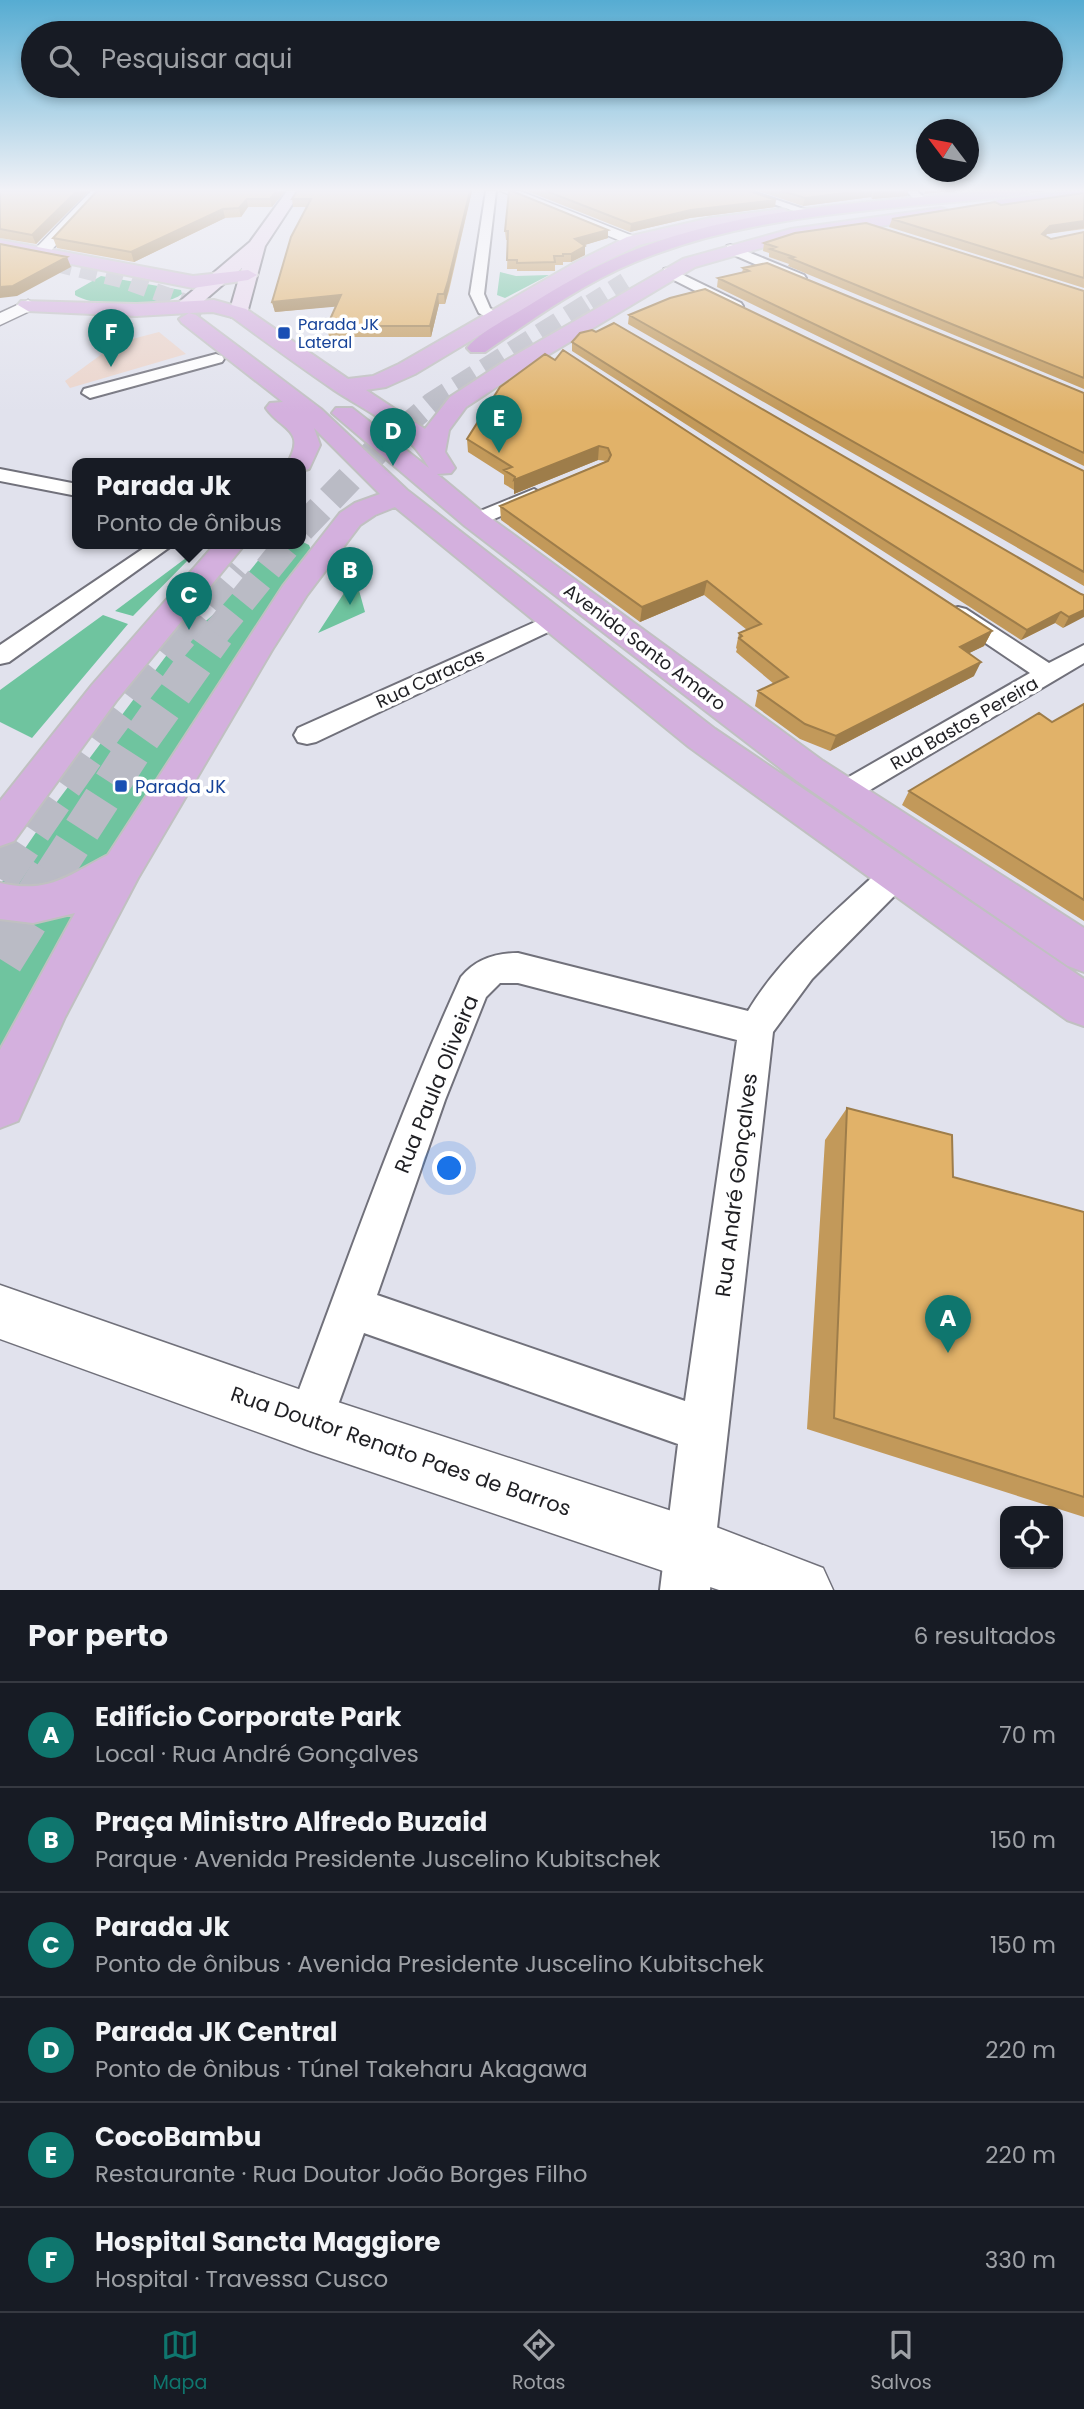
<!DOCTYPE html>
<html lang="pt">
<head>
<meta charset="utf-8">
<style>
	body { margin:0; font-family:Poppins,sans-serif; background:#20242c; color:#f1f3f6 }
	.controls { position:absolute; right:21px; bottom:21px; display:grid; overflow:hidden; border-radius:14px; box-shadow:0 4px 10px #0003 }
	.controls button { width:63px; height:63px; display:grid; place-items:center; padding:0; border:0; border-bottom:2px solid #363941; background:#171b24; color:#f1f3f6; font:35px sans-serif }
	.compass { position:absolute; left:916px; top:119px; width:63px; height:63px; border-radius:50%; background:#171b24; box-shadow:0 4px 10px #0003; rotate:302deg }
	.you { position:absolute; left:450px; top:1169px; width:24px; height:24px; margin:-18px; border:5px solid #fff; border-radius:50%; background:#1a73e8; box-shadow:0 0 0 10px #1a73e833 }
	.badge { display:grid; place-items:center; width:46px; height:46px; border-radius:50%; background:#0f766e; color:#fff; font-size:23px; font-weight:700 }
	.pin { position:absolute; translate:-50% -58px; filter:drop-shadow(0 2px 4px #0008) }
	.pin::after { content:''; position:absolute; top:37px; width:24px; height:21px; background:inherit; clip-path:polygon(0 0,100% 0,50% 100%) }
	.popup { position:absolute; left:72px; top:458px; width:234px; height:91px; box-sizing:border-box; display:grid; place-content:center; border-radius:14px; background:#171b24; filter:drop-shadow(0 2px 5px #0005); font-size:23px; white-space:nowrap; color:#9ea1a6 }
	.popup b { font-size:26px; color:#f1f3f6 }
	.popup::after { content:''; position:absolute; left:50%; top:100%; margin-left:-14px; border:14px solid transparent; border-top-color:#171b24 }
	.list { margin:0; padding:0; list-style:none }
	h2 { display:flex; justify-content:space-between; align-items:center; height:91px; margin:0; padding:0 28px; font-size:30px }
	h2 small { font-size:23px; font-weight:400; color:#9ea1a6 }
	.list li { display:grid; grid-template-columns:46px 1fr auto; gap:21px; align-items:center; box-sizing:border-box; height:105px; padding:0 28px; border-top:2px solid #363941 }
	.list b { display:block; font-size:26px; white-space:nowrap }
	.list p { margin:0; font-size:23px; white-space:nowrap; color:#9ea1a6 }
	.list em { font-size:23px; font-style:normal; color:#9ea1a6 }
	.icon { flex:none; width:38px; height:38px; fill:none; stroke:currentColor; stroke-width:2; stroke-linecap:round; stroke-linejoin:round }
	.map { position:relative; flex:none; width:1084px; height:1590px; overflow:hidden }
	.search { position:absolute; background:#171b24; box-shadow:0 4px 10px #0003; left:21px; right:21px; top:21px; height:77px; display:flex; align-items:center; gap:18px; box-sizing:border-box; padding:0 24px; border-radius:38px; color:#9ea1a6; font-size:26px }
	.sheet { height:721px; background:#171b24 }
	nav { display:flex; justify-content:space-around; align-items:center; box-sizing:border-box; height:98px; border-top:2px solid #363941; background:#171b24; font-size:19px; color:#9ea1a6 }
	nav a { display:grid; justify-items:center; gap:4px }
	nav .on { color:#0f766e }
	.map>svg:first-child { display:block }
</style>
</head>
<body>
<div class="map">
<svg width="1084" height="1590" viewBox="0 0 1084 1590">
	<rect width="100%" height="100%" fill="#e1e2ed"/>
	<path fill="#ebd4ca" d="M159,332L186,354L70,388L65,381L117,343Z"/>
	<path fill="#6fc49f" d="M500,272L516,276L549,275L505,298L497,295Z
		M101,276L181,290L182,294C163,309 95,308 75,295V291Z
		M301,541L309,545L312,552L0,1081V885L56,803L169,652L214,614L271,545L301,544Z
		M195,553L133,616L115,611L186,558Z
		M355,576L365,612L318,633Z
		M103,615L128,624L32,738L0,722V690Z"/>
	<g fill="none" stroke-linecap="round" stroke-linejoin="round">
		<path stroke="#babbc5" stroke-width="17" stroke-dasharray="17 9" stroke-linecap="butt" d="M30,257L120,279L187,303"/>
		<path stroke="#babbc5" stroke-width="22" stroke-dasharray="22 11" stroke-linecap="butt" d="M183,302L206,313"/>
		<path stroke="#babbc5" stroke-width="17" stroke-dasharray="17 9" stroke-linecap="butt" d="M590,303L625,281"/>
		<path stroke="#babbc5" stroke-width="22" stroke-dasharray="22 11" stroke-linecap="butt" d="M379,448L432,403L592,302"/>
		<path stroke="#babbc5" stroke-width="28" stroke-dasharray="28 14" stroke-linecap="butt" d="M301,529L381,446
			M179,634L237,567
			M215,634L288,544"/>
		<path stroke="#babbc5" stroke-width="37" stroke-dasharray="37 18" stroke-linecap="butt" d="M2,876C58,792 115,709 180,633
			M52,876L136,746L216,633"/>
		<path stroke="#babbc5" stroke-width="47" stroke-dasharray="47 24" stroke-linecap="butt" d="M0,879L3,874
			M0,959L53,874"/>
		<g stroke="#71717b" stroke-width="4">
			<path id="minor" d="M486,191H496L484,294L490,308L502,318L495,322L479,313L470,294Z
				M734,191H750L813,212L803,214Z
				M906,191H917L927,200L917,202Z
				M731,245L804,275L806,278L804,281H794L727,252V246Z
				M669,268L741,303L743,306L736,310L731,309L664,275V269Z
				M216,354L222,356L224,359L222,362L90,398L82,393L84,389Z
				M0,469L77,484V496L0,481Z
				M534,489L544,495L541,499L482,524H468L465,520L468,516Z
				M150,544H174L9,662L0,664V645Z
				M958,607L966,609L1049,663L1084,645V663L853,800L843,804L833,800L829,793L833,786L1030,673L950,619L947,614L950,609Z
				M553,614L561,616L565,621L561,626L316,742L307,744L298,742L294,735L298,728Z
				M895,863L906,866L910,875L906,884L812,979L773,1032L710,1590H660L678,1444L364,1333L326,1438L310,1445L294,1438L287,1422C343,1273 395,1122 461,977C476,959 495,953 518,953L748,1011C782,954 837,911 884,866ZM500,983H518L737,1040L685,1401L377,1295L445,1100L486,997Z"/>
		</g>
		<g stroke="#71717b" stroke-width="3">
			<path id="tertiary" d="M91,191H105L47,255H35L33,252L35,249Z
				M501,191H520L638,238L641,241L638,244H628Z
				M28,300L37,305L34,309L0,325V313Z
				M0,1285L310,1393L690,1517L823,1568L833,1590H719L310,1451L0,1339Z"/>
		</g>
		<g stroke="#71717b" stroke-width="4">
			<path id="secondary" d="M287,191H301L265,246L246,317H232L229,313L242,268L191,312H177L174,308L177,304L250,242Z"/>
		</g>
		<g stroke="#c0c0c1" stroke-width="4">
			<path id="primary" d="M941,208L947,210L949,213L947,216L793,239L695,267L521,371L466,407L449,430L445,452L455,468L451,473L437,474L485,514L823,761L1084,928V972L1068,966L797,781L465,526L332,413L336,408H352L429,468C408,429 369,413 334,390C299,366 266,342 232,317L213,312L189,313L196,315L321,409L407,490L715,729L1084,979V1026L1067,1020L689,747L395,507L375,515L360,525L307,595L272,650L138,878L65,1017L18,1121L0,1128V1050L75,913L33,923L0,919V883C49,894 67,876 108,855L283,586L340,513L355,503L380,494L314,428L320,445L309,469L301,471V464H287C307,429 282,431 266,408L270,403L283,402L182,323L179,319L189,313L136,316L28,311L18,305L21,301L136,304L214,300L246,309L348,379L373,376L399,364L578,261L627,237L710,218L783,209L791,214L783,219L710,228L639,245L590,269L415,374L386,387L366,390L425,429L450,397L505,361L683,259L791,229Z
				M0,240L193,276L248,270L257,275L248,280L193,288L0,250Z
				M215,544H245L116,701L14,841L0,846V801L92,685Z"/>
		</g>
		<g stroke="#c0c0c1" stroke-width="4">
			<path id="trunk" d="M982,191H1029L1022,195C893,210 757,211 635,262C582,284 533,319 485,352H471L467,348C478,333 512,316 528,306C558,287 589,269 622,255C736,207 860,204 982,191Z
				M1067,191H1084V197L998,210L990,205L998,200Z"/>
		</g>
		<use href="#minor" fill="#fff" fill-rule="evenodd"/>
		<use href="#tertiary" fill="#fff" fill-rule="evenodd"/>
		<use href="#secondary" fill="#e9d7ee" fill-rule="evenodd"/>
		<use href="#primary" fill="#d4b0de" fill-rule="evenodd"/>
		<use href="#trunk" fill="#c696d3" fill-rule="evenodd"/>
	</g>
	<path fill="#c2995a" d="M0,191H89L36,244L0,238Z
		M97,191H285L272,207H248L241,217L225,218L134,262L57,248L53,238Z
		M472,191L449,291L445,304H439L431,337H329L327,326L336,306L275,312L272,302L306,207H293L292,199Z
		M527,191H749L775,207L690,218L630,232Z
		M758,191H908L907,196L872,199L871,197L803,206Z
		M1084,193V229L1047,234L1045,236L1051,239L1084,232V288L889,227L892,219L1001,205Z
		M608,230V238L584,245L585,255L571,262H563V265H555V271H517V269H507L508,240H506L505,231Z
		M764,243L1084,291V389L788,266L789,264L769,257V253L763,251Z
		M743,268L1084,393V466L717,287L718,278L742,273Z
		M629,315L1084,471V586L628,324Z
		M572,342L1081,594L1084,595L1063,628L1055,623L1021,640L572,351Z
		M500,387L992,631L984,646L969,653L974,676L830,751L800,739L755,706L758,691L774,684L736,652L737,649L736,648L739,633L747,630L704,595L640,622L501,520L500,506L606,461L598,460L514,494V490L504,484V475L468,452L467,439Z
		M1084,704V921L902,805L909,791L1052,722Z
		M847,1108L953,1177L1084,1212V1517L807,1429L825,1140Z"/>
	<path fill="#9e7d4a" d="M77,191H89L36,244L32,235Z
		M276,191H285L272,207L270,199Z
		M470,191H472L445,304L444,294Z
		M861,191H873L871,197L803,206L805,198Z
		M874,191H908L907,196L872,199Z
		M925,191H957L924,194Z
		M1031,191H1048L1030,193Z
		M247,199L248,207L241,217L239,208Z
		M776,200L775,207L690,218L630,232L631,224L691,210Z
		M223,209L225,218L134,262L131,252Z
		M1084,221V228L1047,234L1039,242L1042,234L1050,226Z
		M608,230V238L575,248V239Z
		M585,246V255L571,262V254Z
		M67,257L71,267L17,296L0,298V287Z
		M438,294L439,304L431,337L430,326Z
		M341,295L343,306L275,312L272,302Z
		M599,446L598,460L514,494V480Z
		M707,581L704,595L640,622L642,607Z
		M1084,610V617L1063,628L1069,617Z
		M1061,612L1055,623L1021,640L1027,630Z
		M992,631L984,646L953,661L960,647Z
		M981,662L974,676L830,751L836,736Z"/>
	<path fill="#e1b269" stroke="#9e7d4a" stroke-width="2" d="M0,191H77L32,235L0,229Z
		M97,191H276L270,199H247L239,208L223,209L131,252L53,238Z
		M297,191H470L448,281L444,294H438L430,326H327L341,295L272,302L291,237L311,199H292Z
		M509,191H512L608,230L575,239L585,246L571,254H563V256H554L555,262L517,263V260H507L508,231H505Z
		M546,191H749L776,200L691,210L631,224Z
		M782,191H861L805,198Z
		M1084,193V221L1050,226L1042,234L1051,239L1084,232V278L892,219L995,202L1001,205Z
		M866,223L1084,291V378L790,258L794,257L770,249L776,247L764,243L795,233Z
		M0,244L67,257L13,286L0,287Z
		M767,263L1084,393V453L718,278L749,271L743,268Z
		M705,289L1084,471V572L629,315L670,298Z
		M614,323L1081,594L1084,595V610L1069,617L1061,612L1027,630L572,342L580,333L592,330L596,332Z
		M563,350L992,631L960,647L981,662L836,736L805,724L758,691L788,677L739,638L742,636L739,633L761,624L707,581L642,607L500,506L608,461L611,455L608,448L599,446L514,480L515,477L504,470L512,467L467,439L500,387L545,354L555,360Z
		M1084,704V900L909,791L1039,713L1052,722Z
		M847,1108L952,1135L953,1177L1084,1212V1497L834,1418Z"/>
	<linearGradient id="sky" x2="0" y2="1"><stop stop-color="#56acd2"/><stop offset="0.46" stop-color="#f2f2f7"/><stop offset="1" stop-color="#f2f2f7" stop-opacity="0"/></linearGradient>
	<rect width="1084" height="413" fill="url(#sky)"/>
	<g fill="#1a4fb4" stroke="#fff" stroke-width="2.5">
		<rect x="277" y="326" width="14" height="14" rx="3.5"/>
		<rect x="114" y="779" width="14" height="14" rx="3.5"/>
	</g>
	<g text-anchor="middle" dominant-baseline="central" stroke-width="7" stroke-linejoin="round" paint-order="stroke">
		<g font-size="16" fill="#164399" stroke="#fff" text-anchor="start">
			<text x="298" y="324">Parada JK<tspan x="298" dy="18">Lateral</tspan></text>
		</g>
		<g font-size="18" fill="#1f1f23" stroke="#fff">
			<text transform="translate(645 647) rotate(37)">Avenida Santo Amaro</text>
			<text transform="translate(430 678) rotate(-25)">Rua Caracas</text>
			<text transform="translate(964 723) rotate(-30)">Rua Bastos Pereira</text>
		</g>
		<g font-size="18" fill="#164399" stroke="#fff" text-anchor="start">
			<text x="135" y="786">Parada JK</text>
		</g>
		<g font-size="21" fill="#1f1f23" stroke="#fff">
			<text transform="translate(436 1084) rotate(-68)">Rua Paula Oliveira</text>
			<text transform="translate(736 1185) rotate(-83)">Rua André Gonçalves</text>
			<text transform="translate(401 1451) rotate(19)">Rua Doutor Renato Paes de Barros</text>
		</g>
	</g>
</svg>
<div class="controls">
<button><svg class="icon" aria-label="locate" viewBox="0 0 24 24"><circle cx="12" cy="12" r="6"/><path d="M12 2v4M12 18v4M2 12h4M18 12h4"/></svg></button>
</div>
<svg class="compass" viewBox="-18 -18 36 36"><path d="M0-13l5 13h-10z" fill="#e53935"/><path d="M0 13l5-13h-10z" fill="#9ea1a6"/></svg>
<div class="you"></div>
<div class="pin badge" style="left:948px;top:1353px">A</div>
<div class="pin badge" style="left:350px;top:605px">B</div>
<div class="pin badge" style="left:189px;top:630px">C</div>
<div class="popup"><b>Parada Jk</b>Ponto de ônibus</div>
<div class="pin badge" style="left:393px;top:466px">D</div>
<div class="pin badge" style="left:499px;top:453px">E</div>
<div class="pin badge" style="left:111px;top:367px">F</div>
<div class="search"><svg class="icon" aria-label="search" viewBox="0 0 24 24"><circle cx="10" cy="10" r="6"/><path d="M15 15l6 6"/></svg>Pesquisar aqui</div>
</div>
<section class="sheet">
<h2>Por perto<small>6 resultados</small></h2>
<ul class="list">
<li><span class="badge">A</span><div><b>Edifício Corporate Park</b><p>Local · Rua André Gonçalves</p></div><em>70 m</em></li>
<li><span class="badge">B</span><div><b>Praça Ministro Alfredo Buzaid</b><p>Parque · Avenida Presidente Juscelino Kubitschek</p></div><em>150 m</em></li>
<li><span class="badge">C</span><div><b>Parada Jk</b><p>Ponto de ônibus · Avenida Presidente Juscelino Kubitschek</p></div><em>150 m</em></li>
<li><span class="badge">D</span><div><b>Parada JK Central</b><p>Ponto de ônibus · Túnel Takeharu Akagawa</p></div><em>220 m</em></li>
<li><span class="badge">E</span><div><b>CocoBambu</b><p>Restaurante · Rua Doutor João Borges Filho</p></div><em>220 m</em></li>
<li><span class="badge">F</span><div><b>Hospital Sancta Maggiore</b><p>Hospital · Travessa Cusco</p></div><em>330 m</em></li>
</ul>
</section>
<nav>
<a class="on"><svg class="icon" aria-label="map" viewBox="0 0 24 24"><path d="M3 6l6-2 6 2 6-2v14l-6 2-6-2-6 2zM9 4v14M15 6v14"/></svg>Mapa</a>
<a><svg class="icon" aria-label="directions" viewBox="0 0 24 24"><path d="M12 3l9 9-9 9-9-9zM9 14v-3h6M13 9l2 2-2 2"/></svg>Rotas</a>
<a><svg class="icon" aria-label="saved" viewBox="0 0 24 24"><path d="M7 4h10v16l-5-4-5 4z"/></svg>Salvos</a>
</nav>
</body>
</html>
